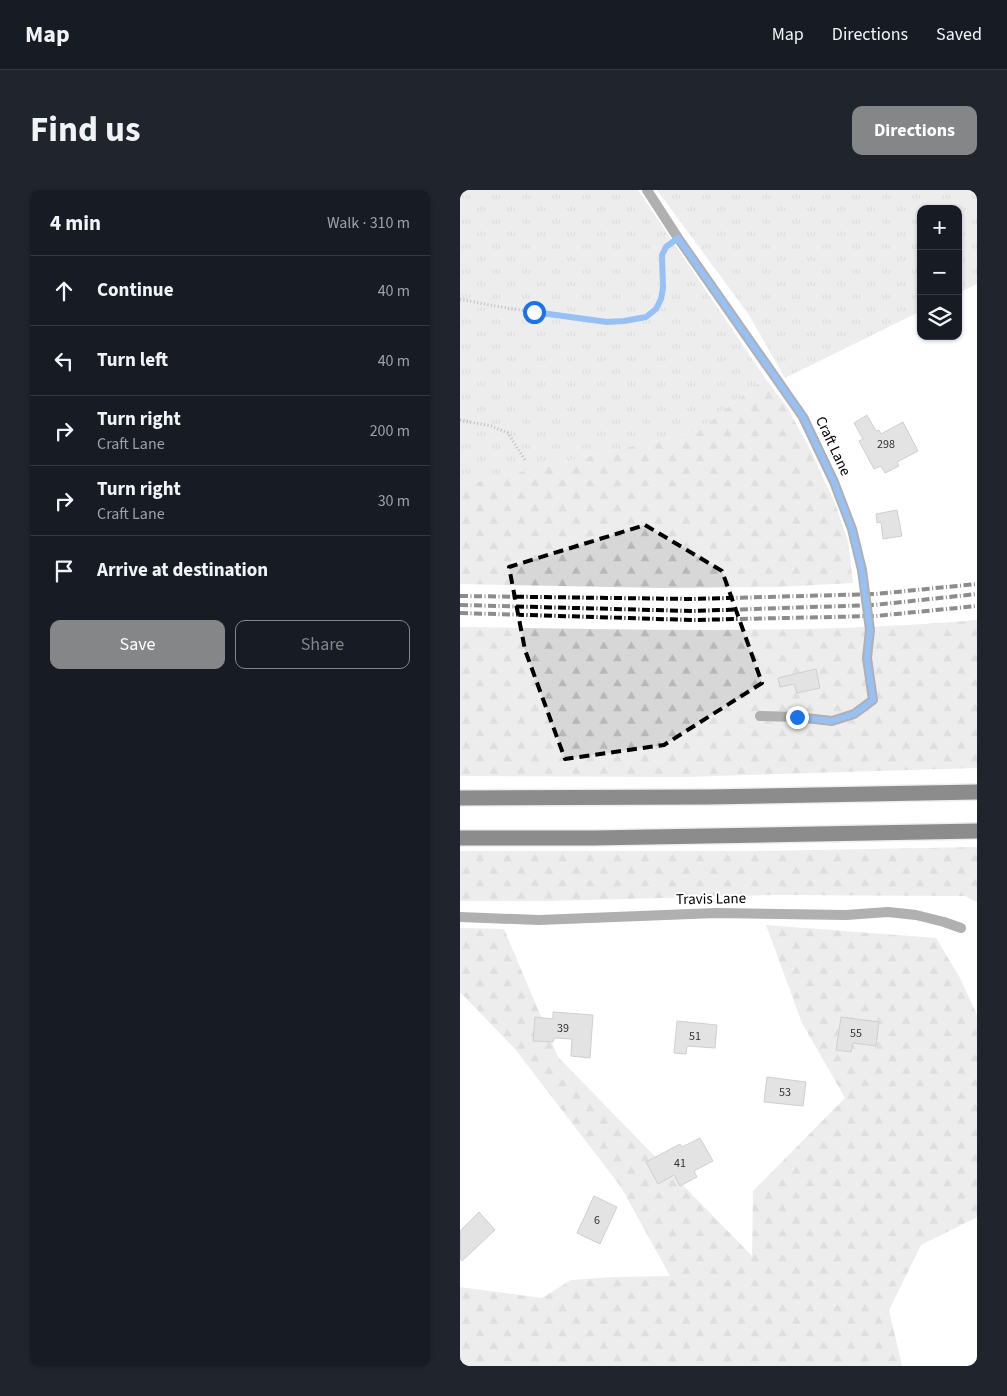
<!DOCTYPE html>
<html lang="en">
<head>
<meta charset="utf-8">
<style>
	body { margin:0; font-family:"Source Sans 3",sans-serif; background:#20242c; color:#f1f3f6 }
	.controls { position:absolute; right:15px; top:15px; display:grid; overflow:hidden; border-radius:10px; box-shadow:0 1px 4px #0004 }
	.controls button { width:45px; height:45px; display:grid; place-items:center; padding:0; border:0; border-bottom:1px solid #363941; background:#171b24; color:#f1f3f6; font:25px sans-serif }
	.stop { position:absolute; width:15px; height:15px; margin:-11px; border:4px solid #1a73e8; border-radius:50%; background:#fff }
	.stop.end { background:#1a73e8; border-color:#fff; box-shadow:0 1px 5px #0008 }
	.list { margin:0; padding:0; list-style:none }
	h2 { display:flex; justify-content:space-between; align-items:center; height:65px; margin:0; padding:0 20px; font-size:21px }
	h2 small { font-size:16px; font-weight:400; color:#9ea1a6 }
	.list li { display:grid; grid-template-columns:32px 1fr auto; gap:15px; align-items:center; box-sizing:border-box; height:70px; padding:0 20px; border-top:1px solid #363941 }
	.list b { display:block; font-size:19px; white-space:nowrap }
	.list p { margin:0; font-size:16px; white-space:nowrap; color:#9ea1a6 }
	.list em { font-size:16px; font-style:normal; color:#9ea1a6 }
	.actions { display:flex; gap:10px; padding:15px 20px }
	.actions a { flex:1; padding:11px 0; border:1px solid #858687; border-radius:10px; text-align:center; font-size:18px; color:#858687 }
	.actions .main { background:#858687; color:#fff }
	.icon { flex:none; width:28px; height:28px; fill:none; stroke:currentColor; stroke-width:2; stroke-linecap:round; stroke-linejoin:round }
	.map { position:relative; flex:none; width:517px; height:1176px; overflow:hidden; border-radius:10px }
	header { display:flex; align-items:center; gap:30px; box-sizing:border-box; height:70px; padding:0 25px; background:#171b24; border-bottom:1px solid #363941 }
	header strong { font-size:24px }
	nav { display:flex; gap:28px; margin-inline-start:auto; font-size:18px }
	.intro { display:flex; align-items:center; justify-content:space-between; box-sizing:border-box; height:120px; padding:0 30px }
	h1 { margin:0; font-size:35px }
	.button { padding:12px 22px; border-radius:10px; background:#858687; color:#fff; font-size:18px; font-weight:700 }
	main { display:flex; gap:30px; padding:0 30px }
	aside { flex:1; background:#171b24; border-radius:10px; box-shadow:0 1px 4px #0004 }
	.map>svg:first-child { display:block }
</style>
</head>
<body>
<header>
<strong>Map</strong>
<nav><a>Map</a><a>Directions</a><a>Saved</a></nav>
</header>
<div class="intro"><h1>Find us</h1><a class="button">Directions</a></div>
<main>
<aside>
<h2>4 min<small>Walk · 310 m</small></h2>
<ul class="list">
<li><svg class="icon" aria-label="ahead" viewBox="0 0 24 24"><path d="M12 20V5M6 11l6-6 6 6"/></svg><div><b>Continue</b></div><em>40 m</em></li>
<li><svg class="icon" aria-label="left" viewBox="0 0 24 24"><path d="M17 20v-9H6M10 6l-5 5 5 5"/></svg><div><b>Turn left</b></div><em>40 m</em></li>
<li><svg class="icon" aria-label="right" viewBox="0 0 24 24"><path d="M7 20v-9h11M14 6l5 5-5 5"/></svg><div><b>Turn right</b><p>Craft Lane</p></div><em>200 m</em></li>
<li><svg class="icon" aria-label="right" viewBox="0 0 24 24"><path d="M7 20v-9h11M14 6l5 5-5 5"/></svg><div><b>Turn right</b><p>Craft Lane</p></div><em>30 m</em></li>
<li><svg class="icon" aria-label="arrive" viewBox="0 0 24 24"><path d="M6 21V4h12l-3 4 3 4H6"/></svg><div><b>Arrive at destination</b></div></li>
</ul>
<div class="actions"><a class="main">Save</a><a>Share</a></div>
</aside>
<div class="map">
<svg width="517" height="1176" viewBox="0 0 517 1176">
	<defs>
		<pattern id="grass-tufts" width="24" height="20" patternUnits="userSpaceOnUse" patternTransform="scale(1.25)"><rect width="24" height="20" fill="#d7d7d7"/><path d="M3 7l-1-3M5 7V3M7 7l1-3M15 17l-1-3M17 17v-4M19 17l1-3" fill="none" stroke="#b7b7b7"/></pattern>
		<pattern id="forest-firs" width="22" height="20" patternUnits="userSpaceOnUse" patternTransform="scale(1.25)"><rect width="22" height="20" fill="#d7d7d7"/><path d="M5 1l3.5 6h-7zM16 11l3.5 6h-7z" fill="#b7b7b7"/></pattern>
	</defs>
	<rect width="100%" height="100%" fill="#fff"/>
	<path fill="url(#grass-tufts)" d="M0,0H178L305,188L238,241L0,296Z
		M197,0H517V94L498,103V19H461V121L325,188L289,125Z"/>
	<path fill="url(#forest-firs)" d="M305,188L327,217L350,259L376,316L388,351L393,393L316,397L200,398L0,394V296L238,241Z
		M517,430V578L224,587L0,586V437C172,439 345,445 517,430Z
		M517,657V712L505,706L315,705L91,711H0V661H296Z
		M306,735L476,748L500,788L517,825V1027L461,1055L429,1120L442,1176H0V1097L82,1108L111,1090L154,1087L210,1086L161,997L55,859L0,802V738L44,739L98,867L292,1066L293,1001L385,908L342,833Z"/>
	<path fill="#c0c0c0" stroke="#949494" d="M407,225L416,241L419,240L421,244L443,232L458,261L437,272L439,276L425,283L421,276L414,279L399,251L403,249L394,233Z
		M437,320L442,346L423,349L421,332L417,333L416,324Z
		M356,479L360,498L337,503L334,494L320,497L318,488Z
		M93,822L133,825L130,868L111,866L112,849L94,848L93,852L73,851L75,827L93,829Z
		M381,827L419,832L416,856L393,853L391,862L376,860Z
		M217,831L257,835L255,858L227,856L226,864L214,863Z
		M307,887L346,892L343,916L304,912Z
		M240,948L253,971L234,981L237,987L220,996L214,985L198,994L186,972L220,954L222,957Z
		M134,1006L157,1017L140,1054L117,1043Z
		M19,1022L35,1040L2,1071L0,1068V1041Z"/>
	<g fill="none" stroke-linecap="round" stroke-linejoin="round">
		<g stroke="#dbdbdb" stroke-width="18">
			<path id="motorway" d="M0,608L248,607L517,602
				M0,648H133L517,641"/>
		</g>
		<path stroke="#727272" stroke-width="3" stroke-dasharray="1 2.5" stroke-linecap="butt" d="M0,109C36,117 73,122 109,127C127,129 145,133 163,131C174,130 190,128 197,118C210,99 192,72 208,56
			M0,230L31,236L48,243L65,270"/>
		<path stroke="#505050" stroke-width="10" d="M187,0L218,48L343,227L374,292L392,339L402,380
			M300,526L337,527L372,531L394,524L413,510L407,468L410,440
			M0,727L79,730L256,723L386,725L428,722L456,725L484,732L501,738"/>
		<use href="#motorway" stroke="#000" stroke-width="15"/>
		<path stroke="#000" stroke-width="4" stroke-dasharray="8 2.5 1 2.5" stroke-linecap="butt" d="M0,406L232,409L416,404L517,394
			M0,415L232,421L414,415L517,404
			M0,423L233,430L416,426L517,416"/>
		<path stroke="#505050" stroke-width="10" d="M402,380L410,440"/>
	</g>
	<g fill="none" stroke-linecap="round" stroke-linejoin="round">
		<path stroke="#1a73e8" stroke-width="6" d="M74,122L147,132L164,131L186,127L196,119L201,109L203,98L202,65L206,57L218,48L343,227L374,292L392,339L402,380L410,440L407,468L413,510L394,524L372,531L337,527"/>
	</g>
	<path d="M0 0H517V1176H0ZM185,335L262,381L302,493L204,555L105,569L65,460L49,377Z" fill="#fff" fill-opacity=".55" fill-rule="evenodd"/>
	<path fill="none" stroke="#000" stroke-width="4" stroke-dasharray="10 6" stroke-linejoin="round" d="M185,335L262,381L302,493L204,555L105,569L65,460L49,377Z"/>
	<g text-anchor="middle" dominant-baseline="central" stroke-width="4" stroke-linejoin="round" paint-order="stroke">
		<g font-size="12" fill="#303030">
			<text x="426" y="254">298</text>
			<text x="103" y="838">39</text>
			<text x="396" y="843">55</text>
			<text x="235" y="846">51</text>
			<text x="325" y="902">53</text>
			<text x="220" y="973">41</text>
			<text x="137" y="1030">6</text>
		</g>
		<g font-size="15" fill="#000" stroke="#fff">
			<text transform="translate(373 256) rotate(65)">Craft Lane</text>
			<text transform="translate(251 709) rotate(-1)">Travis Lane</text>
		</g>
	</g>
</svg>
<div class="controls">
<button>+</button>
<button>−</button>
<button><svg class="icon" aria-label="layers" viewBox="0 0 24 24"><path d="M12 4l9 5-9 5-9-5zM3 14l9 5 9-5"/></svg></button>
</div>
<div class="stop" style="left:74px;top:122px"></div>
<div class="stop end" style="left:337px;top:527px"></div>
</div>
</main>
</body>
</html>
